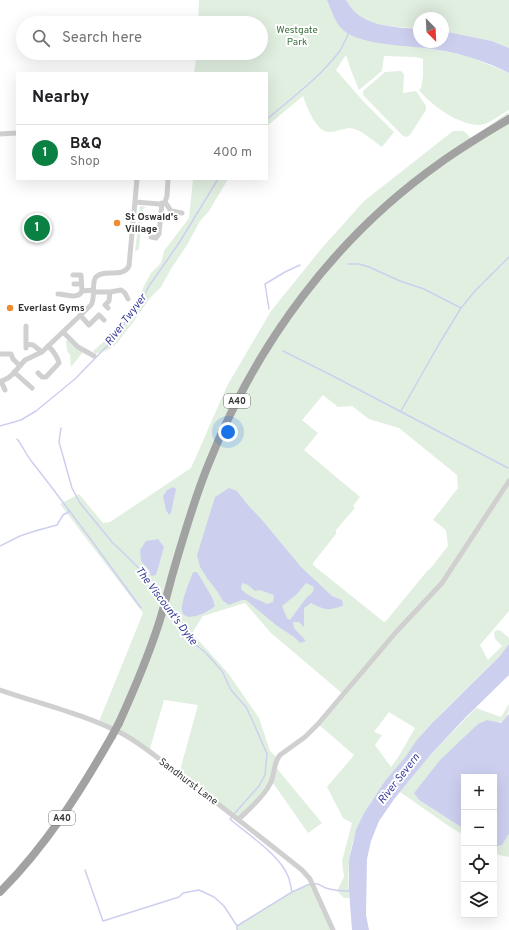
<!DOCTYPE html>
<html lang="en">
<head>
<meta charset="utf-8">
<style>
	body { margin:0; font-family:Overpass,sans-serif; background:#f2f2f2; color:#202124 }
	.controls { position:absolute; right:12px; bottom:12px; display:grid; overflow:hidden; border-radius:0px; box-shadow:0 4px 16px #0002 }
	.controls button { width:36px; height:36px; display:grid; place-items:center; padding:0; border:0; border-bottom:1px solid #e0e0e0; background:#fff; color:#202124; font:20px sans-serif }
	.compass { position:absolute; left:413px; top:12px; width:36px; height:36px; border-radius:50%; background:#fff; box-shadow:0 4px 16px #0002; rotate:156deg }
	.you { position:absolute; left:228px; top:432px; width:14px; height:14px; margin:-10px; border:3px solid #fff; border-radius:50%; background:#1a73e8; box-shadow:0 0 0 6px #1a73e833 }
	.badge { display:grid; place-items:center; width:26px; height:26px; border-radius:50%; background:#0b8043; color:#fff; font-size:13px; font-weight:700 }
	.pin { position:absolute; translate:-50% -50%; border:2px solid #fff; box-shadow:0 1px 4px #0006 }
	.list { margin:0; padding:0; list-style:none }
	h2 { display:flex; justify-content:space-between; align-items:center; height:52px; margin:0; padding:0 16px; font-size:17px }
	h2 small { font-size:13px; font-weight:400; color:#757577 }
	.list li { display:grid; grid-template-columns:26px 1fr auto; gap:12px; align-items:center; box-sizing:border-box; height:56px; padding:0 16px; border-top:1px solid #e0e0e0 }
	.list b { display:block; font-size:15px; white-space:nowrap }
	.list p { margin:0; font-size:13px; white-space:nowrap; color:#757577 }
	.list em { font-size:13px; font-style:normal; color:#757577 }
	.icon { flex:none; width:22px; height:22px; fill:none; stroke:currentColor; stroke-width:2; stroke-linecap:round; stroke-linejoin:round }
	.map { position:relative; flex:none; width:509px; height:930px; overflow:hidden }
	.search { position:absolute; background:#fff; box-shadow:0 4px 16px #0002; left:16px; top:16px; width:252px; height:44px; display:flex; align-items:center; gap:10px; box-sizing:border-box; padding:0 14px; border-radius:22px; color:#757577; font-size:15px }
	.panel { position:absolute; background:#fff; box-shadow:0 4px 16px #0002; left:16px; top:72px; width:252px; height:108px; border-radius:0px }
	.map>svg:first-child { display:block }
</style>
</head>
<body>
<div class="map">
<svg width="509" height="930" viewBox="0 0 509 930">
	<rect width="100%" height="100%" fill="#fff"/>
	<path fill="#e1efe1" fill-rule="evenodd" d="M199,0H336L337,4L418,47L440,50L468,56L509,73V110C501,114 493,121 485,124C465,130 430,105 419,90L421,88L423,76V59L415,57L384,56L382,71L359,90L351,70L346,55L336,70L363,101L394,132L382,147C371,140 363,130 350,128C344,128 336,132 329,132C316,132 307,107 303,96L267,126V73H194L197,53H261V23H198Z
		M346,0H509V48L492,41L443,31V18H419V29C393,26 360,28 346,0Z
		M401,71L404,74L403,93L416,91L426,106V110L410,135L406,137L403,136L363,95V91L385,72Z
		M507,113H509V611L480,645L488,660L502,646L495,639L494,632L497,630L501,631L509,638V644L499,657C477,679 454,700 432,723C422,733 414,745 406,756C388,779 368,801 357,829C348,851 348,875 349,898H344L337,891L344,877L342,861L352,823L343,818L327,787L354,755L318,724L343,694L271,633L245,603L203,616L192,633L228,673L259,718L270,751L277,758L275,766L322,823L308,833L271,780L270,783L239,819L179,774L198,705L164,700L149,752L124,735L98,724L143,613L60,504L79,494L103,523L110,522L191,468L227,386L271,311L321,249L364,201L453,131H464L473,140L480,132ZM323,395L338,407L352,406L369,419L399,428L457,475L458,488L433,520L446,530L448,546L430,569L428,570L386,621L384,622L313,565V563L336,534V530L355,508L353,506L360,497L304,450L318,433L302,420ZM389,712L415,728L399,756L391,767L375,745L382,735L374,732Z
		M193,179H228L209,211L200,221L187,245L171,269L161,287L150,298L134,321L117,343L110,349L95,354L93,351L110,336L134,306L139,299L143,288L151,273L161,263L164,251L189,218Z
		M140,206L146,207L143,209L139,249L135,252Z
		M68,340L83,352L71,367L70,355L67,351L66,341Z
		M509,704C509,727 497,723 478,724L414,793L419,800L464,829V835L450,827L400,792L432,753L476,708L501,717Z
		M509,834V857L499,855L494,852V847L502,845Z
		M307,884H312L333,930H237V926L292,892Z"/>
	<path fill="#cdcfef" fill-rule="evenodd" d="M327,0H346C360,27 393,27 419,29V42H443V31L492,41L509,48V73C487,62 464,54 439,50C414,45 363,47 343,30C335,23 331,9 327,0Z
		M173,487L176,489L171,513L169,515L166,510L163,496L167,490Z
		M229,488L237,491L247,504L262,520L301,567L332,596L342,600L343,606C327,611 325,610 311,603L304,608V627L299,622H293L294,628L306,641L300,643L294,637L276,625L246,600H242L229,605L223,601L217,591L207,578L200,567L197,555L215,497ZM242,583L248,585L255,591L260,590L274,595L273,602L267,604C258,599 248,597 241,589ZM306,583L314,587L313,592L306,598L290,620L287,618L282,606L297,594Z
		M158,539L164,547L156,575L151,576L149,570L141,561L140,550L146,541Z
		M193,572H197L212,597L215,606C207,613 179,627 182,605C184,594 189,583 193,572Z
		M509,644V675L466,717L432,753L395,798L379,821L371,841L367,859L366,915L369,930H352L349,891V860L356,830L364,813L385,781L406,756L416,741L432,723L499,657Z
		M509,714V834L502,845L494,847V777H464V829L419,800L414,793L441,759L478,724L487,720L501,723Z"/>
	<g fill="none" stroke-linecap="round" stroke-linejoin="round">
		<path stroke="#cdcfef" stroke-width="1.5" d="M267,119C292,98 319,78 339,52C343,46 346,39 349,32
			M348,264H359L369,267L400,281L424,289L461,308L475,291L509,257
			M269,309L265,284L285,272L300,265
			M283,351L331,375L508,468
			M401,411L439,344L461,308
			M0,426L21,420L36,411L75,379L108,345L122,327L132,311L138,307L149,286L179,243L218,179
			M61,428L59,442L72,488L80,503L112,542L144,573L162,600
			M17,439C23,446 26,455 32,462C70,510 105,559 141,608
			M0,546L20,536L35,531L57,525L63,515L70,511
			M166,606L190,640L206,653L222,671L231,690L246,707L254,724L267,754L265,775L259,786L234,814
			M232,817L230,819C248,835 279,854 288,876C290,881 291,887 292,892
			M85,870L103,921L179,897L183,893L199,890L214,897L224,906L237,926
			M313,884C319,883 321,886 326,888C334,891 342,891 350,891
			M237,930V926L292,892L310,884"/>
		<path stroke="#d0d0d0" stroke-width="5" d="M0,134L17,133
			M135,202L159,204L165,202L167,196L168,179
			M165,202L171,211L182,213
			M151,237L156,238L159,234L162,203
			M73,275H81L82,291
			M74,284H81
			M94,292H110L121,290L125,293L128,299
			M58,294C66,294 78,300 82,291L94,290
			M108,308L105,305L109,301L110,292
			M80,315L89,325L99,315L104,320
			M26,326V348
			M63,332L78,347L94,356
			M26,344L33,345L42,352
			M1,354H11L13,359L19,365
			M14,372L32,388
			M38,373L42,377H46L59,363C58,358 53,350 48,346
			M1,381L5,390
			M0,382L8,378L13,374L25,360L42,352L91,305C96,297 91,282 96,277C105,268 122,279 129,266L137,179
			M0,690C41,704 84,714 123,734C145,746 165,764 184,778C224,808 263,839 302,870L310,879L333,930
			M239,819C249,809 263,798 270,784C275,775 273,763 280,755L305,737L318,724L397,631L442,583L509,481"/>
		<path stroke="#a2a2a2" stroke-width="8" d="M119,723C134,690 148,657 159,623C164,607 168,591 172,576C183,538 194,499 209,463C256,344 335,237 440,163C462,147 486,133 509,119
			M0,892C46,846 80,792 112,736"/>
		<path stroke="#a2a2a2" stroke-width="8" d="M112,736L119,723"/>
	</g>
	<g fill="#ef8c30" stroke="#fff" stroke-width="1.5">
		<circle cx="117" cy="223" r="4"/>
		<circle cx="10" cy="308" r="4"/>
	</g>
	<g text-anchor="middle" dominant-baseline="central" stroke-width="4" stroke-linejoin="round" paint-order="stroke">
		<g fill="#fff" stroke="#707070" stroke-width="1">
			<rect x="224" y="394" width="26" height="14" rx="3"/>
			<rect x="49" y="811" width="26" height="14" rx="3"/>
		</g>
		<g font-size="9" font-weight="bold" fill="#333">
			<text x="237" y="401">A40</text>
			<text x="62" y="818">A40</text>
		</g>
		<g font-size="10" fill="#3c7241" stroke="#fff">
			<text x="297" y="30">Westgate<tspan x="297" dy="12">Park</tspan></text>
		</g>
		<g font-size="10" font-weight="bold" fill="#333" stroke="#fff" text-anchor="start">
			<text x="125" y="217">St Oswald's<tspan x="125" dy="12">Village</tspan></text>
			<text x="18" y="308">Everlast Gyms</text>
		</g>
		<g font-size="10" fill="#333" stroke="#fff">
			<text transform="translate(188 782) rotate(37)">Sandhurst Lane</text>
		</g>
		<g font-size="11" font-style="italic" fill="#3a3f9b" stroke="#fff">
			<text transform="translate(126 320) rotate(-53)">River Twyver</text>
			<text transform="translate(166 606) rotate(53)">The Viscount's Dyke</text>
			<text transform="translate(399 779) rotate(-52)">River Severn</text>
		</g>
	</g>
</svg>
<div class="controls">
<button>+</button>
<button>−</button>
<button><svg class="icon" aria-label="locate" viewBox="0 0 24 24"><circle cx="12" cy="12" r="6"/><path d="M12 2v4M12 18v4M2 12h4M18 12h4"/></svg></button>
<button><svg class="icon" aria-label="layers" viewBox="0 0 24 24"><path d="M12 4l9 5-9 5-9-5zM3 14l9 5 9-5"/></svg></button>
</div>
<svg class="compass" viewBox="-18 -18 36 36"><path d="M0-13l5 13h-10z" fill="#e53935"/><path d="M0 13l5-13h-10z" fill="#757577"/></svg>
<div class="you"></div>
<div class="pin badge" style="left:37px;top:228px">1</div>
<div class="search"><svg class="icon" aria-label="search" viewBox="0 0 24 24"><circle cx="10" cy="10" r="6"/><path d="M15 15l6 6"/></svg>Search here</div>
<section class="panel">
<h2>Nearby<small></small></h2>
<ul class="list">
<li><span class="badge">1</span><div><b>B&amp;Q</b><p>Shop</p></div><em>400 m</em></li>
</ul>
</section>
</div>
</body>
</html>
